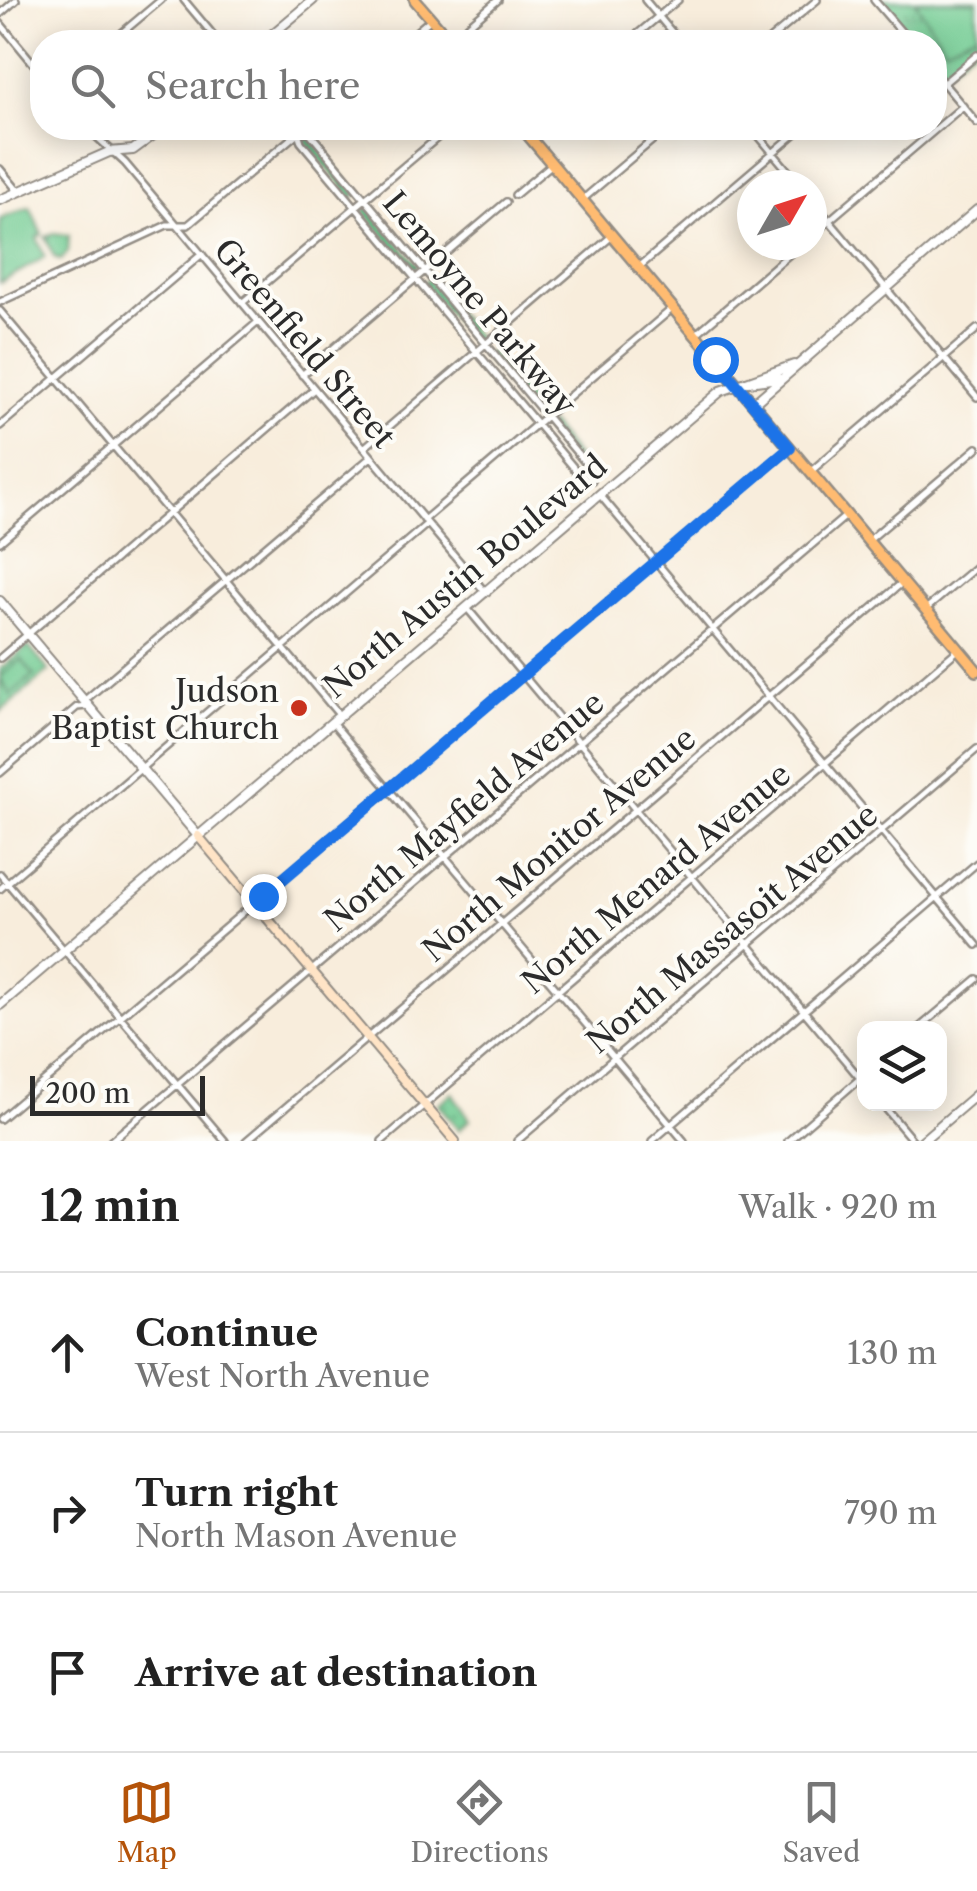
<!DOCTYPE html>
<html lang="en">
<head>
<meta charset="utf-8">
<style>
	body { margin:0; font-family:"Libre Caslon Text",serif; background:#f6f6f6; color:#222 }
	.controls { position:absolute; right:30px; bottom:30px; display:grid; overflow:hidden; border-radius:20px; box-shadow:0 5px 25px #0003 }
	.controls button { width:90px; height:90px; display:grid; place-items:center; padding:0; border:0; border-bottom:2px solid #e0e0e0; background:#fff; color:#222; font:50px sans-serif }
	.compass { position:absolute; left:737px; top:170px; width:90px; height:90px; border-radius:50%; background:#fff; box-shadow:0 5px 25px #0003; rotate:51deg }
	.scale { position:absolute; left:30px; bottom:25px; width:175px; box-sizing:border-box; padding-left:10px; border:5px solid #2b2b2b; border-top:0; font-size:28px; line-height:35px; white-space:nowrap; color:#2b2b2b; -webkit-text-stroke:8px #fdfcf7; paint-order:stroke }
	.stop { position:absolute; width:30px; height:30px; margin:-22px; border:8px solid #1a73e8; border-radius:50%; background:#fff }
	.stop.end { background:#1a73e8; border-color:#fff; box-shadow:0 2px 10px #0008 }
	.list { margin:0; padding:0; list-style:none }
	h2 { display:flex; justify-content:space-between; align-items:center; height:130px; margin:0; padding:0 40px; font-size:42px }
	h2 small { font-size:32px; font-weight:400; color:#767676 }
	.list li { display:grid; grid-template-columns:65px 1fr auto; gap:30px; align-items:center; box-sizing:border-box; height:160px; padding:0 40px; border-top:2px solid #e0e0e0 }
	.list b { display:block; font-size:38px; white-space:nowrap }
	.list p { margin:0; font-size:32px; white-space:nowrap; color:#767676 }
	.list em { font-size:32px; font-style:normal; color:#767676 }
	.icon { flex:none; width:55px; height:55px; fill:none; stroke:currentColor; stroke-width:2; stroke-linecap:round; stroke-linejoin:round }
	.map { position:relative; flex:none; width:977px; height:1141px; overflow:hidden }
	.search { position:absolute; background:#fff; box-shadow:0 5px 25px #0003; left:30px; right:30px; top:30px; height:110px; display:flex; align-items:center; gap:25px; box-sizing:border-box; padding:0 35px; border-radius:40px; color:#767676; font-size:38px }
	.sheet { height:610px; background:#fff }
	nav { display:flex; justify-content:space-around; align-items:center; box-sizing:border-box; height:140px; border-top:2px solid #e0e0e0; background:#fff; font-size:28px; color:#767676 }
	nav a { display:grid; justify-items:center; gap:5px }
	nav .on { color:#b45309 }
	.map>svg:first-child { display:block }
</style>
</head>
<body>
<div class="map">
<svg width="977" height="1141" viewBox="0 0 977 1141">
	<defs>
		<pattern id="grass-dots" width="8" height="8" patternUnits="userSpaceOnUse" patternTransform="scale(2.5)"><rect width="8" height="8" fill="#6fca91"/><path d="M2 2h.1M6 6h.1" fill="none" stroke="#5ba477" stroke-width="1.8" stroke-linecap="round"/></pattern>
		<pattern id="park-tufts" width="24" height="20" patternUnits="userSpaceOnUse" patternTransform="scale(2.5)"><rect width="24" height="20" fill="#6fca91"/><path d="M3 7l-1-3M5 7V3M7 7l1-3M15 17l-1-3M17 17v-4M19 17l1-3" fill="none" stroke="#5ba477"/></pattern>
	</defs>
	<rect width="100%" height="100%" fill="#fdfcf7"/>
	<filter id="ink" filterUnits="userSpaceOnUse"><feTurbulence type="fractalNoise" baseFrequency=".01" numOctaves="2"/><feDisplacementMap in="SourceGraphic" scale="20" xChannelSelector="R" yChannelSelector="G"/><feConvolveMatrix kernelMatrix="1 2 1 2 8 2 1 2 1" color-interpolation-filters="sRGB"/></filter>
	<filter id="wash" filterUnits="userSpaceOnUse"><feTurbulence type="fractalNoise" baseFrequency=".0048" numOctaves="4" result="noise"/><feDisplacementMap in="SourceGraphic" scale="40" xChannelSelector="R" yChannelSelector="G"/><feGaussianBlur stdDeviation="2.25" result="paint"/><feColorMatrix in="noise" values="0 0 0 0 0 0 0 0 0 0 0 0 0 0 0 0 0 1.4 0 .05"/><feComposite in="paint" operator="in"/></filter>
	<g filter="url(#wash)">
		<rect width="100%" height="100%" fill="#f8eddc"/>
		<path fill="url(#grass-dots)" stroke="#4d7a5e" stroke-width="2.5" d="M308,135L357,194L352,198L303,139Z
			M368,207L418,266L412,270L363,211Z
			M428,279L478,338L473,343L423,283Z
			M489,351L539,411L534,415L484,356Z
			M550,424L591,474L590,477L545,428Z
			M452,1093L470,1119L459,1130L438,1104Z"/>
		<path fill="url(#park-tufts)" stroke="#4d7a5e" stroke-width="2.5" d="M881,0H977V45L942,74L935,65L934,42H916Z
			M54,233L69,235L68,252L61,260L54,257L45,237Z
			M28,646L49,671L0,712V669Z"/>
		<path fill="#6fca91" stroke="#4d7a5e" stroke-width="2.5" d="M921,0L976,1L977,33L945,48L916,3Z
			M30,207L42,234L37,238L45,257L0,283V219Z
			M21,659L34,675L10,695L0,677Z"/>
	</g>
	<g filter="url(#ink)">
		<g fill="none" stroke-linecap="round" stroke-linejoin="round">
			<g stroke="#928c84" stroke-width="10">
				<path id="minor" d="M184,0L219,42
					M645,0L680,42
					M874,0L910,42
					M0,14L16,0
					M0,23L42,74
					M450,41L498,0
					M111,42L161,0
					M404,42L431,19
					M628,42L678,0
					M767,42L817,0
					M934,72L977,123
					M944,83L977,55
					M87,128L125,163L485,592
					M290,128L309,132L593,472L592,480
					M752,128L800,185
					M298,132L301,142L584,480H592
					M0,169L18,191
					M515,195L551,165
					M582,200L667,128
					M812,200L977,397
					M812,235L963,106
					M639,267L802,128
					M0,302L167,225H188L300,131
					M242,303L449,128
					M0,311L340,716
					M695,335L800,245
					M302,375L506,202
					M0,426L202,254
					M364,448L612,236
					M810,472L977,329
					M600,495L977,945
					M424,520L673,308
					M868,541L977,448
					M0,542L258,322
					M467,608L864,1083
					M926,609L977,566
					M0,658L313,390
					M84,701L371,457
					M332,722L684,1141
					M0,773L77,707L87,706
					M0,874L225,1141
					M0,889L427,524
					M919,1028L977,979
					M882,1104L913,1141
					M0,1119L790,448
					M111,1141L847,515
					M246,1141L903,582
					M382,1141L959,649
					M517,1141L977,749
					M652,1141L977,863
					M788,1141L864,1075"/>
			</g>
			<g stroke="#928c84" stroke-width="12">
				<path id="tertiary" d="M263,42L313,0
					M0,200L109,152L133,150L163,128
					M748,382L778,378
					M753,404L977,210
					M0,601L198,836
					M0,1005L721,391L794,365
					M922,1141L977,1094"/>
			</g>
			<g stroke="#928c84" stroke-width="12">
				<path id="secondary" d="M198,836L455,1141"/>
			</g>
			<g stroke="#928c84" stroke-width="14">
				<path id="primary" d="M415,0L451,42
					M522,128L977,671"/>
			</g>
			<use href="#minor" stroke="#fff" stroke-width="5"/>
			<use href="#tertiary" stroke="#fff" stroke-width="8"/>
			<use href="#secondary" stroke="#ffe4c6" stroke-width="8"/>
			<use href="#primary" stroke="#ffbb71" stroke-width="9"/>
		</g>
	</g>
	<g fill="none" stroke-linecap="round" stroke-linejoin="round" filter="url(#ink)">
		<path stroke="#1a73e8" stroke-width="12" d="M263,896L790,448L715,359"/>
	</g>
	<circle fill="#c8321e" stroke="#fdfcf7" stroke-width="4" cx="299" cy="708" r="10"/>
	<g text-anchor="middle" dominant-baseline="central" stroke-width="8" stroke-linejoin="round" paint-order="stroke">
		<g font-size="32" fill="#2b2b2b" stroke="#fdfcf7">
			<text transform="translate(480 303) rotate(50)">Lemoyne Parkway</text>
			<text transform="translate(305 343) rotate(50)">Greenfield Street</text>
			<text transform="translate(465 576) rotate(-40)">North Austin Boulevard</text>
			<text transform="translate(464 811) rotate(-40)">North Mayfield Avenue</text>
			<text transform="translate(559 844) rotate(-40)">North Monitor Avenue</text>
			<text transform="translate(656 878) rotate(-40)">North Menard Avenue</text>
			<text transform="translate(732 928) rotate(-40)">North Massasoit Avenue</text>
		</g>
		<g font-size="32" fill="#2b2b2b" stroke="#fdfcf7" text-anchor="end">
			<text x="279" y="690">Judson<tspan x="279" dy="37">Baptist Church</tspan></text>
		</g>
	</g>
</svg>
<div class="controls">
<button><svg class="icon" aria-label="layers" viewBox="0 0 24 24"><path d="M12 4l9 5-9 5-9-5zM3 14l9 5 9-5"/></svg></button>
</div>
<svg class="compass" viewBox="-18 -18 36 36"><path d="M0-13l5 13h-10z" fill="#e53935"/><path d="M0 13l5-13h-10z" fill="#767676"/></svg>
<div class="scale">200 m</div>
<div class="stop" style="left:715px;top:359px"></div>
<div class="stop end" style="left:263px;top:896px"></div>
<div class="search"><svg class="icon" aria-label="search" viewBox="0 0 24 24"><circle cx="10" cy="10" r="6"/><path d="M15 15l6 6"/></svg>Search here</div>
</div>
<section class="sheet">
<h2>12 min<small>Walk · 920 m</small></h2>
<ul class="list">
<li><svg class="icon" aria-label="ahead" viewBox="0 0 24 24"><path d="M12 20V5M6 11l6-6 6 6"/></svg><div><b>Continue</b><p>West North Avenue</p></div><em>130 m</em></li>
<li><svg class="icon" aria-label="right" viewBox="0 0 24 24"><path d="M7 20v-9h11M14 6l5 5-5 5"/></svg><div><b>Turn right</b><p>North Mason Avenue</p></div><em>790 m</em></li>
<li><svg class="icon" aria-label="arrive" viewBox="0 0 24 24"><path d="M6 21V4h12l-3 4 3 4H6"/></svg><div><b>Arrive at destination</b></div></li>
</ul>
</section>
<nav>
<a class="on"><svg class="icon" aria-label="map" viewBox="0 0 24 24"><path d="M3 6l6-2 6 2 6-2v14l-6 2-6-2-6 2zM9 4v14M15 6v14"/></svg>Map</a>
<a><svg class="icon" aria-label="directions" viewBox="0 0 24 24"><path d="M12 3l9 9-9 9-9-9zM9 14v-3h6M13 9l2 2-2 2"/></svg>Directions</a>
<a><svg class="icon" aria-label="saved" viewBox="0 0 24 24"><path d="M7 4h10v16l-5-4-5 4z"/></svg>Saved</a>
</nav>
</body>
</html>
